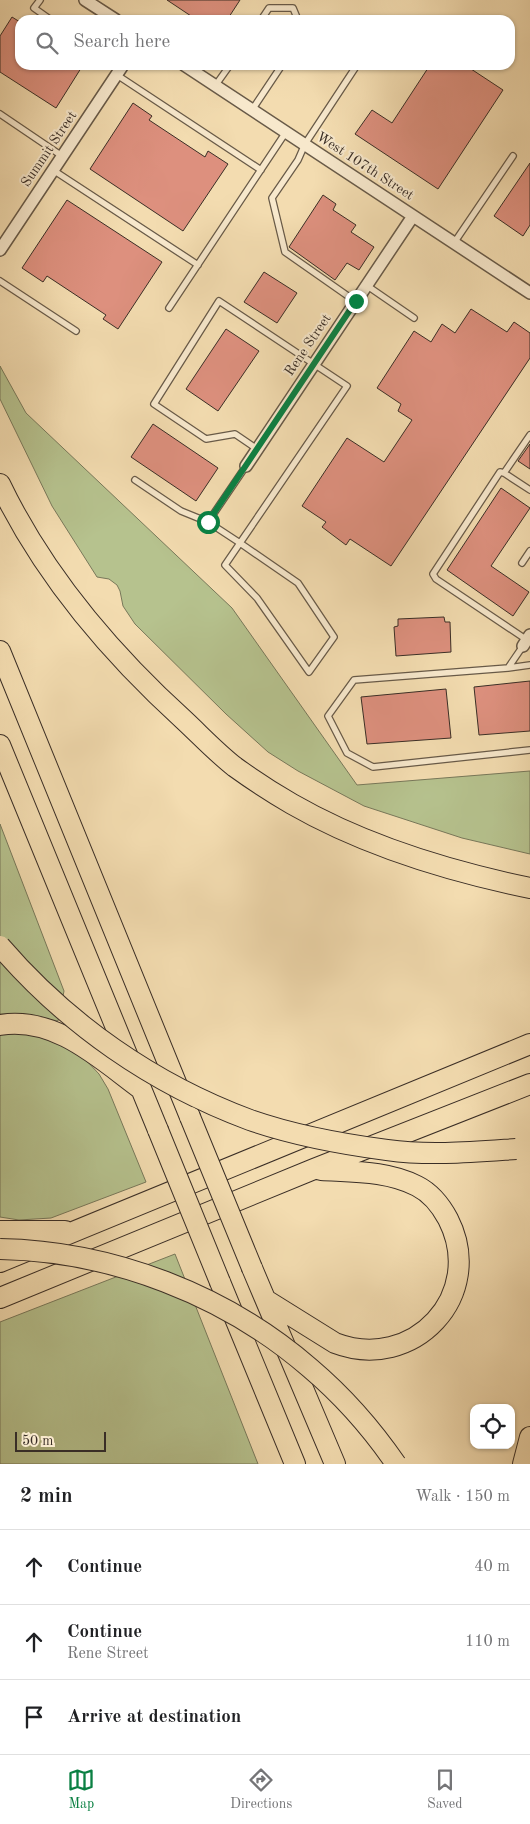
<!DOCTYPE html>
<html lang="en">
<head>
<meta charset="utf-8">
<style>
	body { margin:0; font-family:"Old Standard TT",serif; background:#f6f6f6; color:#202124 }
	.controls { position:absolute; right:15px; bottom:15px; display:grid; overflow:hidden; border-radius:10px; box-shadow:0 1px 4px #0004 }
	.controls button { width:45px; height:45px; display:grid; place-items:center; padding:0; border:0; border-bottom:1px solid #e0e0e0; background:#fff; color:#202124; font:25px sans-serif }
	.scale { position:absolute; left:15px; bottom:12px; width:91px; box-sizing:border-box; padding-left:5px; border:2px solid #3a2e26; border-top:0; font-size:14px; line-height:18px; white-space:nowrap; color:#3a2e26; -webkit-text-stroke:4px #f7e8cc; paint-order:stroke }
	.stop { position:absolute; width:15px; height:15px; margin:-11px; border:4px solid #0b8043; border-radius:50%; background:#fff }
	.stop.end { background:#0b8043; border-color:#fff; box-shadow:0 1px 5px #0008 }
	.list { margin:0; padding:0; list-style:none }
	h2 { display:flex; justify-content:space-between; align-items:center; height:65px; margin:0; padding:0 20px; font-size:21px }
	h2 small { font-size:16px; font-weight:400; color:#757577 }
	.list li { display:grid; grid-template-columns:32px 1fr auto; gap:15px; align-items:center; box-sizing:border-box; height:75px; padding:0 20px; border-top:1px solid #e0e0e0 }
	.list b { display:block; font-size:19px; white-space:nowrap }
	.list p { margin:0; font-size:16px; white-space:nowrap; color:#757577 }
	.list em { font-size:16px; font-style:normal; color:#757577 }
	.icon { flex:none; width:28px; height:28px; fill:none; stroke:currentColor; stroke-width:2; stroke-linecap:round; stroke-linejoin:round }
	.map { position:relative; flex:none; width:530px; height:1464px; overflow:hidden }
	.search { position:absolute; background:#fff; box-shadow:0 1px 4px #0004; left:15px; right:15px; top:15px; height:55px; display:flex; align-items:center; gap:12px; box-sizing:border-box; padding:0 18px; border-radius:15px; color:#757577; font-size:19px }
	.sheet { height:290px; background:#fff }
	nav { display:flex; justify-content:space-around; align-items:center; box-sizing:border-box; height:70px; border-top:1px solid #e0e0e0; background:#fff; font-size:14px; color:#757577 }
	nav a { display:grid; justify-items:center; gap:2px }
	nav .on { color:#0b8043 }
	.map>svg:first-child { display:block }
</style>
</head>
<body>
<div class="map">
<svg width="530" height="1464" viewBox="0 0 530 1464">
	<rect width="100%" height="100%" fill="#f3dcb0"/>
	<filter id="stains"><feTurbulence type="fractalNoise" baseFrequency=".004" numOctaves="4"/><feColorMatrix values="0 0 0 0 .2 0 0 0 0 .09 0 0 0 0 .02 0 0 0 .5 -.17"/></filter>
	<radialGradient id="worn" r=".72"><stop offset=".6" stop-color="#630" stop-opacity="0"/><stop offset="1" stop-color="#630" stop-opacity=".3"/></radialGradient>
	<path fill="#b6c28e" stroke="#78785a" d="M0,366L26,413L232,608L357,785L530,771V854L462,838L364,806L298,771L268,752L226,714L135,624L123,606L120,591L117,585L109,579L97,577L52,506L0,399Z
		M0,824L64,991L58,1021L31,1016L0,1017Z
		M25,1031L67,1045L84,1058L99,1074L108,1089L146,1182L51,1218L19,1220L0,1217V1032Z
		M175,1254L258,1464H0V1322Z"/>
	<path fill="#dd907e" stroke="#3a2e26" d="M167,0H240L227,20H197Z
		M12,17L20,22V65H83L56,108L0,72V36Z
		M430,65H465L503,90L438,189L355,134L372,110L392,123Z
		M133,103L152,116L149,120L205,157L208,151L228,164L183,231L90,169Z
		M530,163V225L523,236L494,216Z
		M323,195L336,204L333,210L356,225L351,232L374,247L359,270L347,263L335,280L289,247Z
		M67,200L162,262L118,329L103,319L106,315L47,276L43,282L22,268Z
		M264,272L297,293L277,323L244,302Z
		M471,309L507,332L514,322L530,333V358L391,566L350,539L346,545L322,527L326,522L302,506L347,438L384,462L412,420L398,411L401,404L377,388L414,331L431,342L442,324L455,333Z
		M226,329L259,351L218,411L186,389Z
		M153,424L218,468L196,501L131,457Z
		M530,444V469L518,461Z
		M501,488L530,508L491,566L529,592L513,616L447,570Z
		M444,617L445,622H450L451,652L396,656L394,627L398,626V619Z
		M530,681V731L479,735L474,687Z
		M446,689L451,738L367,744L361,697Z"/>
	<g fill="none" stroke-linecap="round" stroke-linejoin="round">
		<g stroke="#685a48" stroke-width="8">
			<path id="lane" d="M40,0L34,8L51,20
				M261,20L269,8H293L298,20
				M117,75L261,170
				M215,86L230,65
				M252,110L282,65
				M0,114L62,156
				M53,170L198,265
				M454,243L513,156
				M0,281L76,331
				M366,285L414,318
				M355,301L285,252L272,198L298,160L305,144L357,65
				M169,308L286,132
				M504,473L530,435
				M135,480L181,511L208,522L246,466
				M208,522L240,543L225,565L257,598L309,672L334,637L298,583L240,543L347,386L219,301L154,404L206,439L235,434L257,449
				M522,563L530,551
				M527,640L436,579L433,574L500,472L504,473L530,490
				M523,646L508,668L354,680L328,716L347,753L373,767L530,750
				M508,668L530,665"/>
		</g>
		<g stroke="#685a48" stroke-width="14">
			<path id="street" d="M85,0L116,20
				M184,65L530,293
				M0,250L123,65
				M246,466L413,216
				M523,646L530,635"/>
		</g>
		<g stroke="#3a2e26" stroke-width="22">
			<path id="highway" d="M0,484C44,576 110,653 185,721C201,736 217,753 235,767C253,780 273,793 292,804C365,846 448,871 530,888
				M0,651L190,1117
				M0,745L158,1130
				M0,1025C56,1016 100,1059 141,1089
				M0,1231H65
				M0,1262L530,1044
				M252,1268L335,1464
				M220,1282L295,1464
				M0,1298L314,1169L530,1084
				M266,1300L335,1343C413,1373 487,1295 448,1219C441,1206 431,1193 417,1186C388,1171 354,1172 321,1170
				M523,1464L530,1437"/>
		</g>
		<use href="#lane" stroke="#f7e8cc" stroke-width="5.5"/>
		<use href="#street" stroke="#f7e8cc" stroke-width="11"/>
		<use href="#highway" stroke="#f3dcb0" stroke-width="20"/>
		<g stroke="#3a2e26" stroke-width="22" stroke-linecap="butt">
			<path id="highway-bridge" d="M0,946C67,1024 153,1084 250,1120C293,1135 341,1144 387,1150C429,1156 473,1152 516,1149
				M190,1117L252,1268
				M158,1130L220,1282
				M0,1249C112,1251 226,1295 310,1368C343,1396 372,1429 396,1464"/>
		</g>
		<use href="#highway-bridge" stroke="#f3dcb0" stroke-width="20"/>
	</g>
	<g fill="none" stroke-linecap="round" stroke-linejoin="round">
		<path stroke="#0b8043" stroke-width="6" d="M208,522L356,301"/>
	</g>
	<g text-anchor="middle" dominant-baseline="central" stroke-width="4" stroke-linejoin="round" paint-order="stroke">
		<g font-size="14" fill="#3a2e26" stroke="#f7e8cc">
			<text transform="translate(49 149) rotate(-56)">Summit Street</text>
			<text transform="translate(365 166) rotate(33)">West 107th Street</text>
			<text transform="translate(308 345) rotate(-56)">Rene Street</text>
		</g>
	</g>
	<rect width="100%" height="100%" filter="url(#stains)"/>
	<rect width="100%" height="100%" fill="url(#worn)"/>
</svg>
<div class="controls">
<button><svg class="icon" aria-label="locate" viewBox="0 0 24 24"><circle cx="12" cy="12" r="6"/><path d="M12 2v4M12 18v4M2 12h4M18 12h4"/></svg></button>
</div>
<div class="scale">50 m</div>
<div class="stop" style="left:208px;top:522px"></div>
<div class="stop end" style="left:356px;top:301px"></div>
<div class="search"><svg class="icon" aria-label="search" viewBox="0 0 24 24"><circle cx="10" cy="10" r="6"/><path d="M15 15l6 6"/></svg>Search here</div>
</div>
<section class="sheet">
<h2>2 min<small>Walk · 150 m</small></h2>
<ul class="list">
<li><svg class="icon" aria-label="ahead" viewBox="0 0 24 24"><path d="M12 20V5M6 11l6-6 6 6"/></svg><div><b>Continue</b></div><em>40 m</em></li>
<li><svg class="icon" aria-label="ahead" viewBox="0 0 24 24"><path d="M12 20V5M6 11l6-6 6 6"/></svg><div><b>Continue</b><p>Rene Street</p></div><em>110 m</em></li>
<li><svg class="icon" aria-label="arrive" viewBox="0 0 24 24"><path d="M6 21V4h12l-3 4 3 4H6"/></svg><div><b>Arrive at destination</b></div></li>
</ul>
</section>
<nav>
<a class="on"><svg class="icon" aria-label="map" viewBox="0 0 24 24"><path d="M3 6l6-2 6 2 6-2v14l-6 2-6-2-6 2zM9 4v14M15 6v14"/></svg>Map</a>
<a><svg class="icon" aria-label="directions" viewBox="0 0 24 24"><path d="M12 3l9 9-9 9-9-9zM9 14v-3h6M13 9l2 2-2 2"/></svg>Directions</a>
<a><svg class="icon" aria-label="saved" viewBox="0 0 24 24"><path d="M7 4h10v16l-5-4-5 4z"/></svg>Saved</a>
</nav>
</body>
</html>
